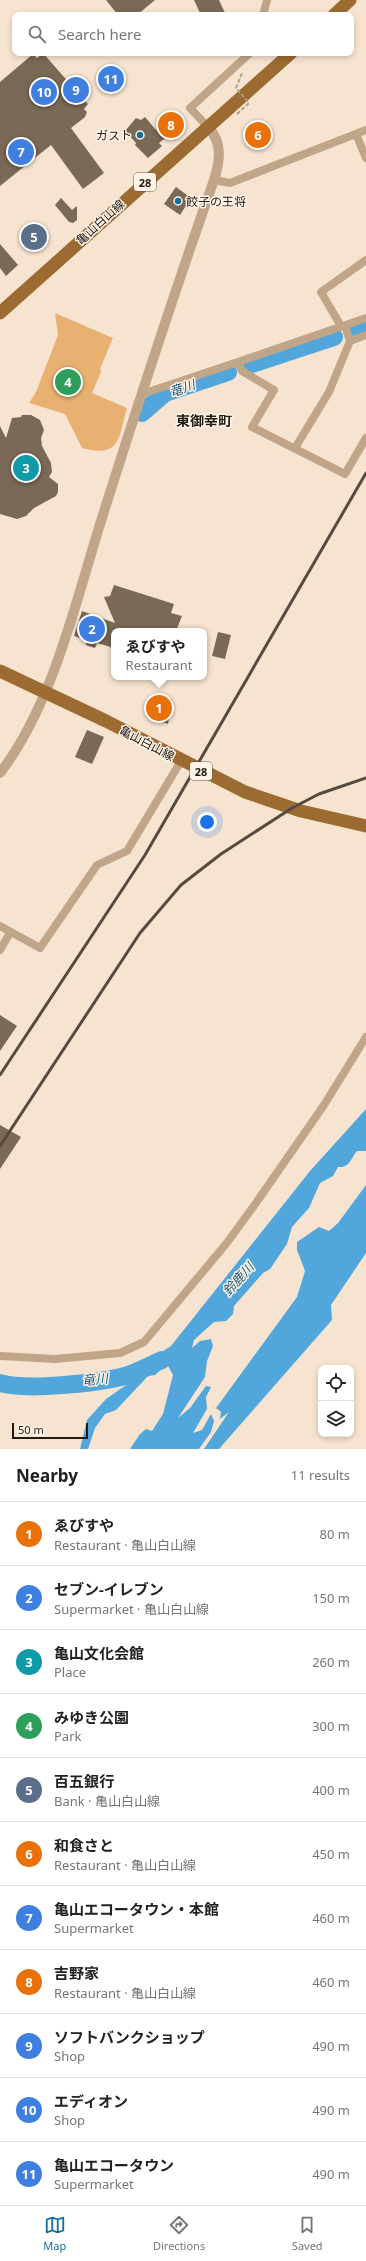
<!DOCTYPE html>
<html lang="en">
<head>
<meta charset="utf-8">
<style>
	body { margin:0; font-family:"Noto Sans","Noto Sans JP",sans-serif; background:#f2f2f2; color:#222 }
	.controls { position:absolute; right:12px; bottom:12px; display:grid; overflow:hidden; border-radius:8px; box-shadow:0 2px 6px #0003 }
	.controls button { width:36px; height:36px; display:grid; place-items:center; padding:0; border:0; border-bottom:1px solid #e0e0e0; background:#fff; color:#222; font:20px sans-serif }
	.scale { position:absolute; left:12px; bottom:10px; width:76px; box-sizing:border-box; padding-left:4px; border:2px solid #221b14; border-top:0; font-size:11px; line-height:14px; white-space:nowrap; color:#221b14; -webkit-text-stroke:3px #fff3e7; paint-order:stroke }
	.you { position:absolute; left:207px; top:822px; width:14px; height:14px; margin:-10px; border:3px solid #fff; border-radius:50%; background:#1a73e8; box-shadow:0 0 0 6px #1a73e833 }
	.badge { display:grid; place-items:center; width:26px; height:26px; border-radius:50%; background:#146f9e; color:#fff; font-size:13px; font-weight:700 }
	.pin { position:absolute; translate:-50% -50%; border:2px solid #fff; box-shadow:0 1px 4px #0006 }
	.popup { position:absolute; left:111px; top:628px; width:96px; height:52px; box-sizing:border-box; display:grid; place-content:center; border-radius:8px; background:#fff; filter:drop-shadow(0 1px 3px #0005); font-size:13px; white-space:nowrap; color:#767676 }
	.popup b { font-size:15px; color:#222 }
	.popup::after { content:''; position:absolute; left:50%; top:100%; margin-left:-8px; border:8px solid transparent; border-top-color:#fff }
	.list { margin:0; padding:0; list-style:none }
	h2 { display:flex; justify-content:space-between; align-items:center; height:52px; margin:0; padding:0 16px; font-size:17px }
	h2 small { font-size:13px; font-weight:400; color:#767676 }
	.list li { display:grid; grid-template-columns:26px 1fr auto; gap:12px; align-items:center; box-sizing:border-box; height:64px; padding:0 16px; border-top:1px solid #e0e0e0 }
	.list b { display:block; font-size:15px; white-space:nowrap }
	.list p { margin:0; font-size:13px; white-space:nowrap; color:#767676 }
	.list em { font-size:13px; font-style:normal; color:#767676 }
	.icon { flex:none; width:22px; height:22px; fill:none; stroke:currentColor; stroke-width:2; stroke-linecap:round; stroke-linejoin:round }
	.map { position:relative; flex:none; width:366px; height:1449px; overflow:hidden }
	.search { position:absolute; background:#fff; box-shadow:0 2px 6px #0003; left:12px; right:12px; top:12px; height:44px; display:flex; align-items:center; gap:10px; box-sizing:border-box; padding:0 14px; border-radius:8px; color:#767676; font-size:15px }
	.sheet { height:756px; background:#fff }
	nav { display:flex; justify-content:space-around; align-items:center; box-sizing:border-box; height:56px; border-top:1px solid #e0e0e0; background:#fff; font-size:11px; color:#767676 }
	nav a { display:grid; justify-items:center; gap:2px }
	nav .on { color:#146f9e }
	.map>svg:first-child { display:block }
</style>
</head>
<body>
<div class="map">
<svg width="366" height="1449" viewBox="0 0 366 1449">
	<rect width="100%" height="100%" fill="#f7e4d0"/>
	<path fill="#e9b171" d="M55,313L113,338L100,369L101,372L92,393L127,408C118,439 121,458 82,448L65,414L29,403L36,392L58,335Z"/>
	<path fill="#51a7dc" d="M366,1109V1151H357C351,1158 350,1168 338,1167L333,1176L320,1183L309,1208L292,1227L287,1244L270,1269L263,1273L234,1306L233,1314L226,1321L214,1322L194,1340L192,1348L200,1341L211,1339L213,1346L207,1361L205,1377L178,1418L190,1408L206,1386L211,1387L206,1397L207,1409L193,1433L202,1430L211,1414L214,1421L211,1432L199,1449H130L140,1434L146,1429L152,1431L163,1414L173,1375L167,1364L155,1375L148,1376L116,1410L105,1414L95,1428L88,1449H80L87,1420L106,1399L129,1383L144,1363L171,1346L310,1171Z
		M366,1185V1253L331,1305L332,1320L219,1449H204L229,1412L220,1419L221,1412L216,1408L297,1297L305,1271L297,1250V1242L319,1227L329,1231L338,1223Z"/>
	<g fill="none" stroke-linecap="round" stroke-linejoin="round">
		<path stroke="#51a7dc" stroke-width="18" d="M352,331L366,326
			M252,364L334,337
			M142,413L165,393L228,372
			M0,1383C26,1391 98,1383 125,1376C138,1372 150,1365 162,1360"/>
	</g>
	<path fill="#7a6957" d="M106,0H155L137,15H118Z
		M194,0H219L226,15H201Z
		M43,53L71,85L81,76L91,88L81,97L88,104L84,109L87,112L85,117L71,128L104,173L83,189L51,145L0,186V82L33,54L37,58Z
		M174,114L182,125L159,143L162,146L148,158L135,145L136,143L125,131L136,118L141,120L145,117L156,130Z
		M176,187L191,198L180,215L164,204Z
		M61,198L72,210L77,206V220L73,223L69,222L55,205Z
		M34,223L49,240L36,251L22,235Z
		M0,244L18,265L6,276L0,268Z
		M22,415H31L40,420L44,430L41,438L42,446L51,463L52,472L49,477L58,484V492L56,496L34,508L26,516L17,519L0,514V426L6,438L12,418L21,417Z
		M114,585L174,604L171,613L182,616L176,631H114V648L97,643L95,648L86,645L87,640L74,636L82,611L115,623L104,597L110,596Z
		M218,632L231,635L225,659L212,656Z
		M152,695L172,699L168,712L170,713L168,724L149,717Z
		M87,730L104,737L92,764L75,757Z
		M0,1015L17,1026L0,1051Z
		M0,1125L21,1137L0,1169Z"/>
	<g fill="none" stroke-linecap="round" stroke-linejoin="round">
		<path stroke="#c0a588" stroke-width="8" d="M263,15L267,0
			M208,127L190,108L250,53
			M356,134L366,158
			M214,180L230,183L366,130
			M341,326L321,292L366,260
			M350,341L366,335
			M238,362L366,318
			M142,394L238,362L242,371L274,390L252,427L345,474L366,438
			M295,448L329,392L350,341L345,325
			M0,926L40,948L97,865L127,851L181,761
			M0,950L10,933
			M0,1356L55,1359L120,1353L144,1342L226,1244L256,1203L324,1105L366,1037"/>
		<path stroke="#c0a588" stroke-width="10" d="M0,773C53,704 75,604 101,521C137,407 174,293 214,180C220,161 223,143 208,127"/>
		<path stroke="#9b6b31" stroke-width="13" d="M334,15L350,0
			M0,313L291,53
			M0,671L106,721L245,792L301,811L366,826"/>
		<path stroke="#554b41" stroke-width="3" d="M0,1075L145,855L366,473
			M0,1146L140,933L181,885L221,854L292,808L319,794L366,778"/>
		<path stroke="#ae9f8f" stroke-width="2" stroke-dasharray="4 2" stroke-linecap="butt" d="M237,114L249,103L236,88L242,73"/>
	</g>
	<g fill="#146f9e" stroke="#fff3e7" stroke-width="1.5">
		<circle cx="140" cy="135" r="4"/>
		<circle cx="178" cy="201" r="4"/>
	</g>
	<g text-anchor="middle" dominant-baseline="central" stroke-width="3" stroke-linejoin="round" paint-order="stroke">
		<g fill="#fff3e7" stroke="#645c53" stroke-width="1">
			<rect x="134" y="173" width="22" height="18" rx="3"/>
			<rect x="190" y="762" width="22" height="18" rx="3"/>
		</g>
		<g font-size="11" font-weight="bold" fill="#221b14">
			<text x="145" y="182">28</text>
			<text x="201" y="771">28</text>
		</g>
		<g font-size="12" fill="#221b14" stroke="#fff3e7" text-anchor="end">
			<text x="132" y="135">ガスト</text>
			<text x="186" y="201" text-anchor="start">餃子の王将</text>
		</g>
		<g font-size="12" fill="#221b14" stroke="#fff3e7">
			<text transform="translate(100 222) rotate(-42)">亀山白山線</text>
			<text transform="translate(147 743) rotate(28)">亀山白山線</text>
		</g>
		<g font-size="13" font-style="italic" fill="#17587c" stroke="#fff3e7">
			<text transform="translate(182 388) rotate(-19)">竜川</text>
			<text transform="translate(238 1279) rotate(-48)">鈴鹿川</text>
			<text transform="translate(95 1379) rotate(-6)">竜川</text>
		</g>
		<g font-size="14" font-weight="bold" fill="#221b14" stroke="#fff3e7">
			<text x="204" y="420">東御幸町</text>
		</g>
	</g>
</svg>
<div class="controls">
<button><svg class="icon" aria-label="locate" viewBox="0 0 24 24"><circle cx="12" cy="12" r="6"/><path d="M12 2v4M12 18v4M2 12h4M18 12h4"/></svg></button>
<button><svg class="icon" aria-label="layers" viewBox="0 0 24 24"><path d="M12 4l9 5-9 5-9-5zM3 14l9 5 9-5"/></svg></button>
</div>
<div class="scale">50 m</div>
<div class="you"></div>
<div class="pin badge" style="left:159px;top:708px;background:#e8710a">1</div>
<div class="popup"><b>ゑびすや</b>Restaurant</div>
<div class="pin badge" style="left:92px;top:629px;background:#3f7fe0">2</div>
<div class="pin badge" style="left:26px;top:468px;background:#0f9aa8">3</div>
<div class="pin badge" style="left:68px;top:382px;background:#2e9e5b">4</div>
<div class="pin badge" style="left:34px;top:237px;background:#5c6f8a">5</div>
<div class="pin badge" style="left:258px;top:135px;background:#e8710a">6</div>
<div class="pin badge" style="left:21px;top:152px;background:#3f7fe0">7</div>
<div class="pin badge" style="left:171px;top:125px;background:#e8710a">8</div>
<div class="pin badge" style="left:76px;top:90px;background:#3f7fe0">9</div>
<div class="pin badge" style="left:44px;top:92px;background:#3f7fe0">10</div>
<div class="pin badge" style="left:111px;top:79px;background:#3f7fe0">11</div>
<div class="search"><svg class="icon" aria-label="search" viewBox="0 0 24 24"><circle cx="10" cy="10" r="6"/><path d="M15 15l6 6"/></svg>Search here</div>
</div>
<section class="sheet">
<h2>Nearby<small>11 results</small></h2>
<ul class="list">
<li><span class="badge" style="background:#e8710a">1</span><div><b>ゑびすや</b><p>Restaurant · 亀山白山線</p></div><em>80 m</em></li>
<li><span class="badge" style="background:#3f7fe0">2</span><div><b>セブン-イレブン</b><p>Supermarket · 亀山白山線</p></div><em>150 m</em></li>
<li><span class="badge" style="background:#0f9aa8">3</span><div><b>亀山文化会館</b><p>Place</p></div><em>260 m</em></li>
<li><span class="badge" style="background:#2e9e5b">4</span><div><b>みゆき公園</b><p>Park</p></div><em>300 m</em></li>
<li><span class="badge" style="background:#5c6f8a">5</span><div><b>百五銀行</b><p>Bank · 亀山白山線</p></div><em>400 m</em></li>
<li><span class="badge" style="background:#e8710a">6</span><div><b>和食さと</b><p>Restaurant · 亀山白山線</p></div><em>450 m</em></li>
<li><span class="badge" style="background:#3f7fe0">7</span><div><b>亀山エコータウン・本館</b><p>Supermarket</p></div><em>460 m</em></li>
<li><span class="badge" style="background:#e8710a">8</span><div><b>吉野家</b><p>Restaurant · 亀山白山線</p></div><em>460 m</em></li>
<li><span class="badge" style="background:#3f7fe0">9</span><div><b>ソフトバンクショップ</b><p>Shop</p></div><em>490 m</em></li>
<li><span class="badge" style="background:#3f7fe0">10</span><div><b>エディオン</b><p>Shop</p></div><em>490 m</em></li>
<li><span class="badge" style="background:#3f7fe0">11</span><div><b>亀山エコータウン</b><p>Supermarket</p></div><em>490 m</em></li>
</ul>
</section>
<nav>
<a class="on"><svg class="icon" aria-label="map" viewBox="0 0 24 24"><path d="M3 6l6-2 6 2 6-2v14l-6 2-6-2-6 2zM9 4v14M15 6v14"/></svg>Map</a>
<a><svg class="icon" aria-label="directions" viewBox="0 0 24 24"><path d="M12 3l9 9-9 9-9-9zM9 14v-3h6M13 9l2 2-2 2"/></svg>Directions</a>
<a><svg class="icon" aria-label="saved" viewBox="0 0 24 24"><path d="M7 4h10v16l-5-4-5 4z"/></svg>Saved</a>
</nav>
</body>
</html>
